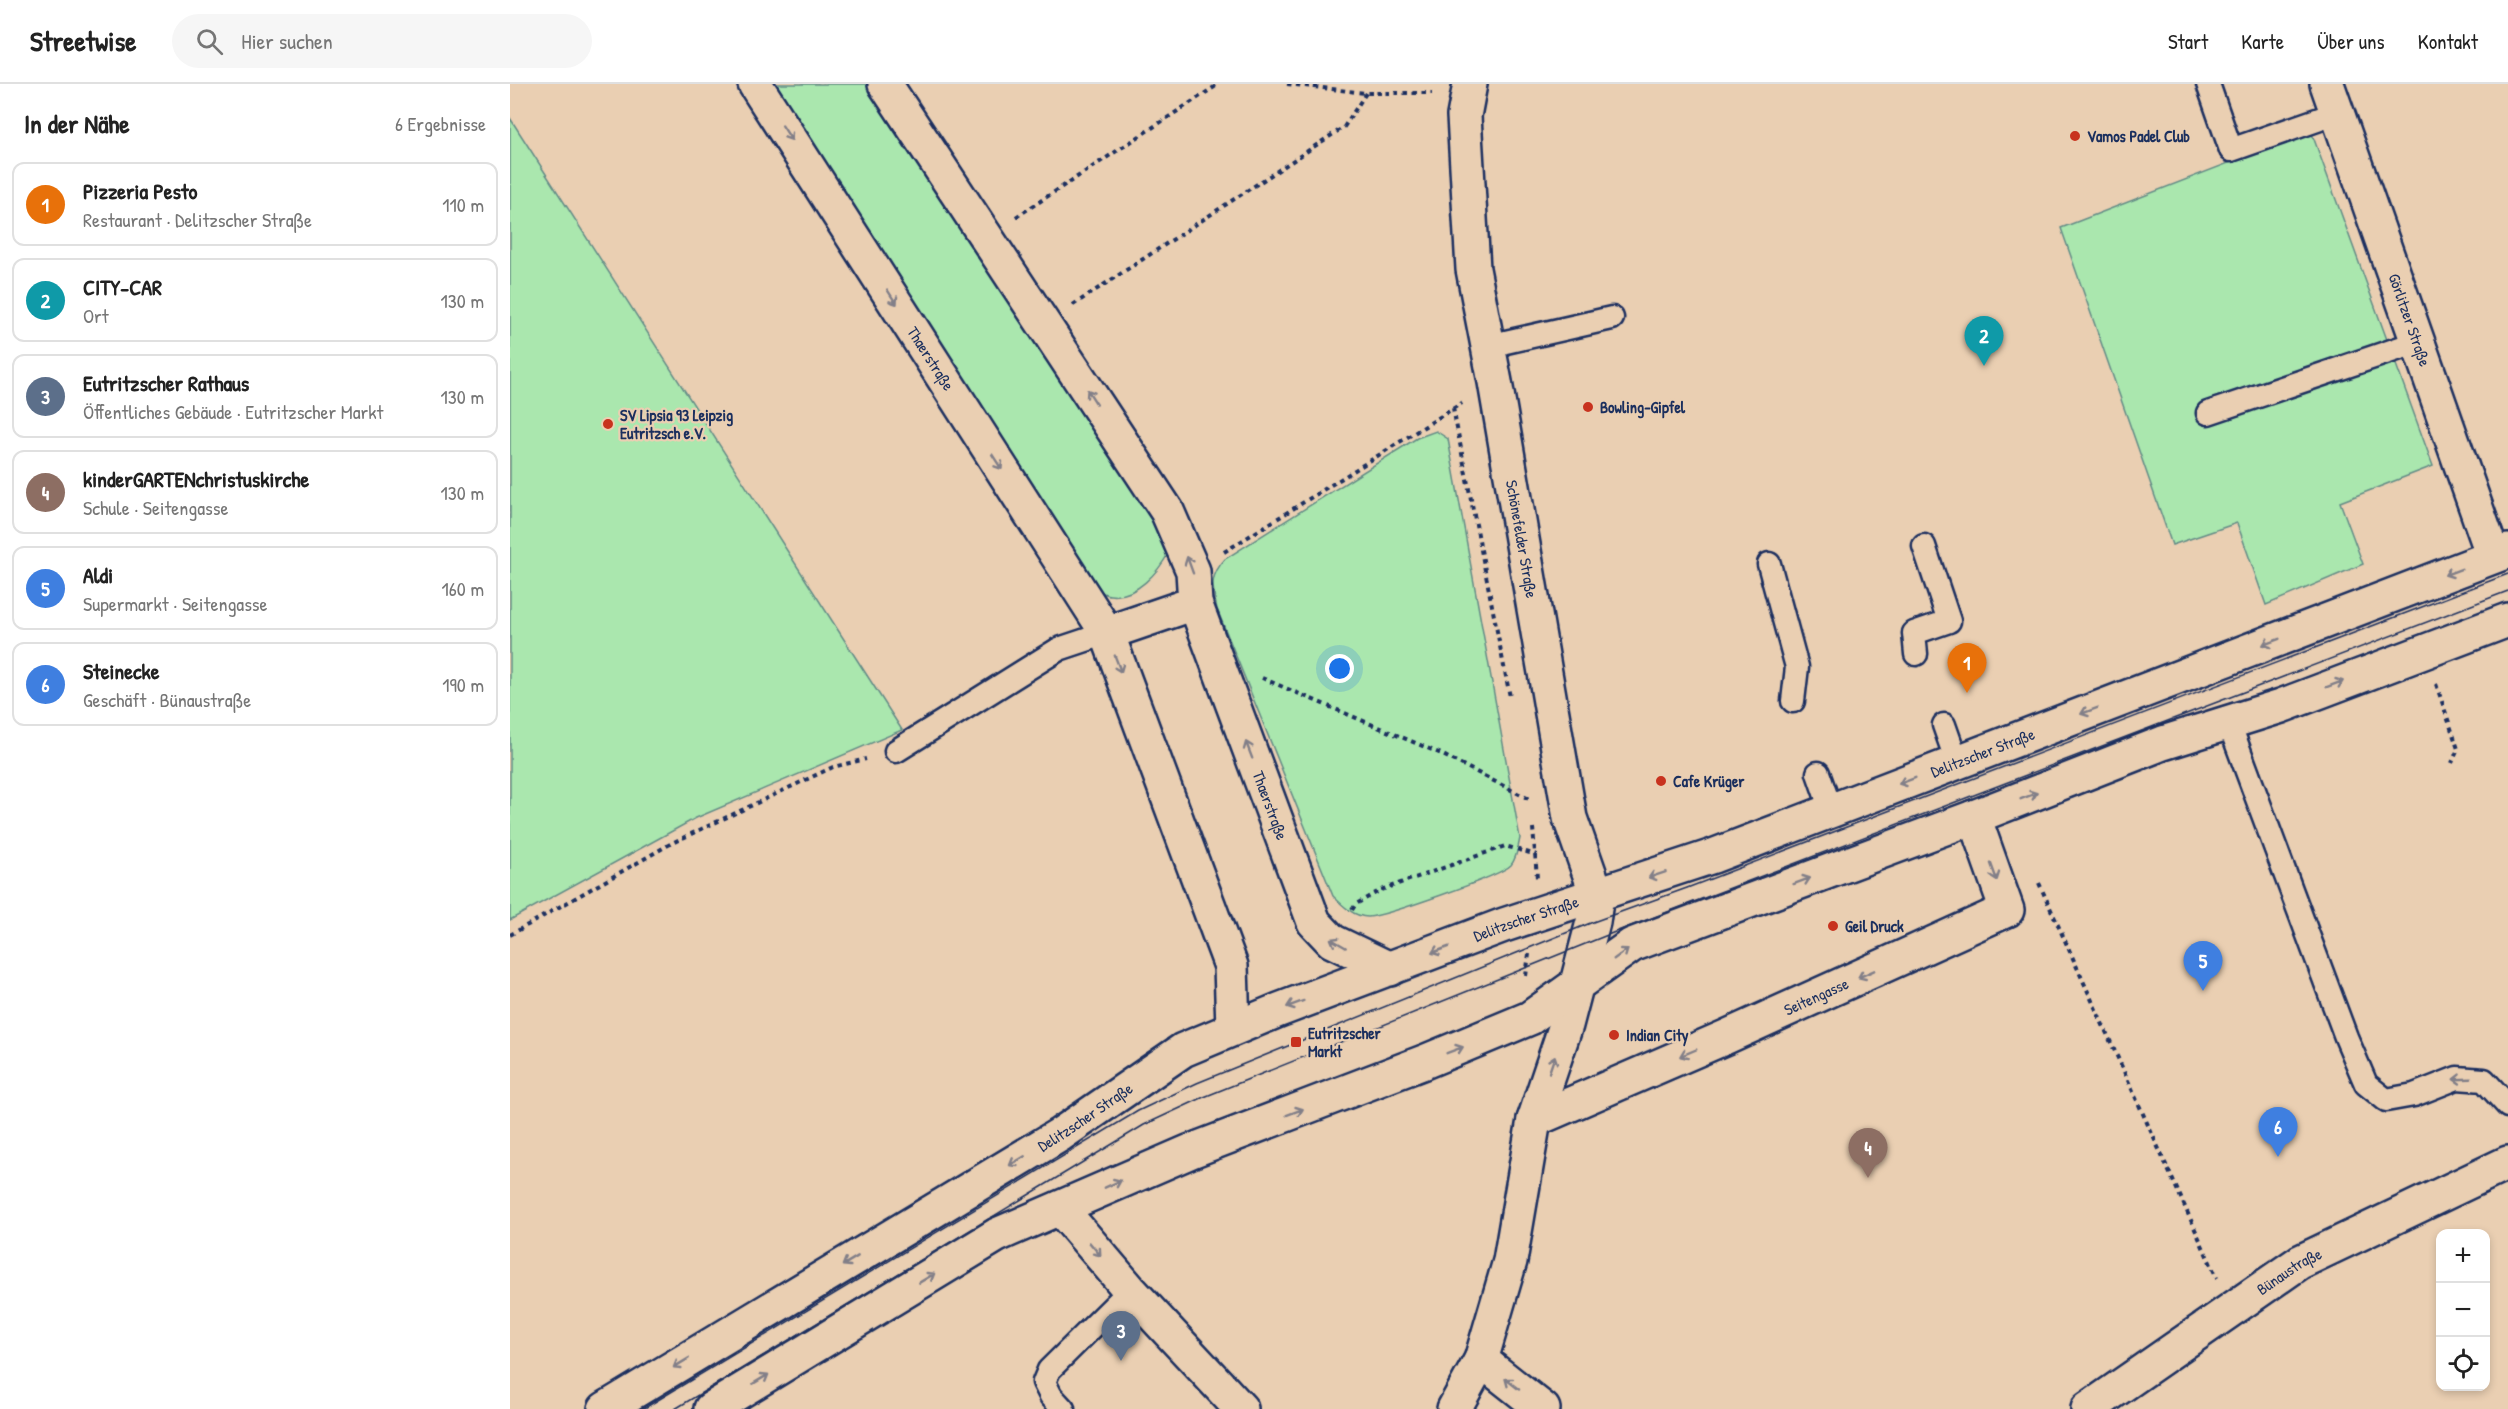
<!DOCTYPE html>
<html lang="de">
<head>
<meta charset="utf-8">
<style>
	body { margin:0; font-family:"Patrick Hand",sans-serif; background:#f6f6f6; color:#222 }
	.controls { position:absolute; right:18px; bottom:18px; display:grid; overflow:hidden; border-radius:12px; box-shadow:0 3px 9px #0003 }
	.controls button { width:54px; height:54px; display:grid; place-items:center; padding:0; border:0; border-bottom:2px solid #e0e0e0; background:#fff; color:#222; font:30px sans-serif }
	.you { position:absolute; left:830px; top:585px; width:21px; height:21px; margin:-15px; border:4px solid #fff; border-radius:50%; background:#1a73e8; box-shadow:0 0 0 9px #1a73e833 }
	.badge { display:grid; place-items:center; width:39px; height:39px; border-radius:50%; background:#c8321e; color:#fff; font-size:20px; font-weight:700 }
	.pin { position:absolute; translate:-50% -50px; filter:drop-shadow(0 2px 3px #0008) }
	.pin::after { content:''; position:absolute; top:32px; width:21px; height:18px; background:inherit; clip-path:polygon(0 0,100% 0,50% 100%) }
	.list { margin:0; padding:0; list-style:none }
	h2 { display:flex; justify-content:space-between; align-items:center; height:78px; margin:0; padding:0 24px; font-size:26px }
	h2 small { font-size:20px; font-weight:400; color:#767676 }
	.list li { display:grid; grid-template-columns:39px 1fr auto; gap:18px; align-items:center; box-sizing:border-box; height:84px; margin:0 12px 12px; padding:0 12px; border:2px solid #e0e0e0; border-radius:12px }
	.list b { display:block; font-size:22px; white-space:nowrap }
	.list p { margin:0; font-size:20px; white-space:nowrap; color:#767676 }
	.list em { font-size:20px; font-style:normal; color:#767676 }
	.icon { flex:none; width:33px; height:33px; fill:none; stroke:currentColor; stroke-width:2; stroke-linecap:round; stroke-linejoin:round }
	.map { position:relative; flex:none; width:1998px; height:1325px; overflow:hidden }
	header { display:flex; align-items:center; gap:36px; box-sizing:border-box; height:84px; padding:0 30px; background:#fff; border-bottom:2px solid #e0e0e0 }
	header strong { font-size:28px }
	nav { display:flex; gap:33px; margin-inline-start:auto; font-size:21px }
	.search { width:420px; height:54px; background:#f6f6f6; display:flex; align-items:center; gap:15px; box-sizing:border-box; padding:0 21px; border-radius:33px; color:#767676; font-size:22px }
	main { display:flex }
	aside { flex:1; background:#fff }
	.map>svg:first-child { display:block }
</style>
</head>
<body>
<header>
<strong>Streetwise</strong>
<div class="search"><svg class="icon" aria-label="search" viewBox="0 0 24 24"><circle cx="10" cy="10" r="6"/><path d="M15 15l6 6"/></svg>Hier suchen</div>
<nav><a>Start</a><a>Karte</a><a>Über uns</a><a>Kontakt</a></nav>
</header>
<main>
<aside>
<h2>In der Nähe<small>6 Ergebnisse</small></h2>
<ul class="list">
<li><span class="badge" style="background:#e8710a">1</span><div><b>Pizzeria Pesto</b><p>Restaurant · Delitzscher Straße</p></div><em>110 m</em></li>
<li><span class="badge" style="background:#0f9aa8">2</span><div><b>CITY-CAR</b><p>Ort</p></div><em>130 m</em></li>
<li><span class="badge" style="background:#5c6f8a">3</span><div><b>Eutritzscher Rathaus</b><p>Öffentliches Gebäude · Eutritzscher Markt</p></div><em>130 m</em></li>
<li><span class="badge" style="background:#8d6e63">4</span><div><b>kinderGARTENchristuskirche</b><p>Schule · Seitengasse</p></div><em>130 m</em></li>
<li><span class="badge" style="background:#3f7fe0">5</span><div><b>Aldi</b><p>Supermarkt · Seitengasse</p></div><em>160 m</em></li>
<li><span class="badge" style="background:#3f7fe0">6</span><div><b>Steinecke</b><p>Geschäft · Bünaustraße</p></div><em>190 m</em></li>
</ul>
</aside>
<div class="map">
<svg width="1998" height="1325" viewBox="0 0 1998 1325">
	<rect width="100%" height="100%" fill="#eacfb2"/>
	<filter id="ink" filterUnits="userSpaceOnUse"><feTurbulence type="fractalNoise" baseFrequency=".0167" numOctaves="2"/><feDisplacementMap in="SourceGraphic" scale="12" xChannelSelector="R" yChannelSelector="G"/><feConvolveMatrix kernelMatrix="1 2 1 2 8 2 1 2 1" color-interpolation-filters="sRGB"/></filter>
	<g filter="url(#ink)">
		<path fill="#aae7ae" stroke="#628b86" stroke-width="1.5" d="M257,0H360L655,451L659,468C649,487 626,515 600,511C596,511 590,507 587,506Z
			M0,34L392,646L186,734L0,836Z
			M1801,47L1923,382L1830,418L1853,480L1756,521L1727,439L1662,461L1551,144Z
			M926,347L938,355L1010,754C1008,763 1007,774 1001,781C991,792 875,832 858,833C844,833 832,821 823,812L707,525C702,502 699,493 715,475L907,354Z"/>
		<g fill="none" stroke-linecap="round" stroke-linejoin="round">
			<g stroke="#1b2f5e" stroke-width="27">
				<path id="service" d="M1698,0L1721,66L1827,29
					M978,262L1102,234
					M1698,329L1908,258
					M1259,480L1287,583L1283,617
					M1406,570L1404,549L1439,537L1414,462
					M1719,639L1836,953L1856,1000L1876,1016L1904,1011L1947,994L1974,996L1998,1022
					M1434,641L1447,678
					M386,667L549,565L597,549
					M1308,689L1321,726
					M553,1325L541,1312L534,1298L539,1286L620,1206"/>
			</g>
			<g stroke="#1b2f5e" stroke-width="38">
				<g id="minor">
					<path id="s1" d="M245,0L597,549L721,882L723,944"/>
					<path id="s2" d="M375,0L657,427L683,487L685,519L804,838L822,857L880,885"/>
					<path id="s3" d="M1817,0L1983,472"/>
					<path d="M597,549L685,519"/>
					<path id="s4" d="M1024,1036L1216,953L1497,826L1464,733"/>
					<path d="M550,1124L620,1206L731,1325"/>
					<path d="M971,1276L1033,1325"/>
					<path d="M944,1325L971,1276L1000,1177L1024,1036L1056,941L1083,838L1087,811L1060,734L985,298L963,185L954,32L960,0"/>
					<path id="s5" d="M1578,1325L1790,1178L1998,1079"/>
				</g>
			</g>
			<g stroke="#1b2f5e" stroke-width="38">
				<g id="secondary">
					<path id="s6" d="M95,1325L551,1050L673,966L769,926L994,841L1203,772L1998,467"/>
					<path d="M201,1325L487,1151L681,1067L914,978L1020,934L1122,861L1464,733L1653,659L1771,622L1998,536"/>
				</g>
			</g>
			<path stroke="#1b2f5e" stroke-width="4" stroke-dasharray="4.5 4.5" stroke-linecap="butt" d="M777,0L856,9H922
				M506,133L709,0
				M563,221L834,43L856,9
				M943,324L1000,613
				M714,468L952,319
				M752,594L929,669L1019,715
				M1926,600L1948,665L1942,679
				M1023,744L1027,794
				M1529,799L1707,1194
				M842,826L846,820L871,806L995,762L1027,771
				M0,851L162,759L323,683L356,675
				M1016,892L1019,870"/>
			<use href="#service" stroke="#eacfb2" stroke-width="22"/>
			<use href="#minor" stroke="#eacfb2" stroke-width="33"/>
			<use href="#secondary" stroke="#eacfb2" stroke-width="33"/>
			<path stroke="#1b2f5e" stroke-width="1.5" d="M133,1325L628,1027L687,999L1083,838L1177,804L1998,490
				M165,1325L634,1041L694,1013L1105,848L1998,507"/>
		</g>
		<defs><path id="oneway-shaft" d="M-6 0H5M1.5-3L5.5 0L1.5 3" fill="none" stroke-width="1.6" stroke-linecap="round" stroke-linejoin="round" transform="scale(1.5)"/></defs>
		<g stroke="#827f88">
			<use href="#oneway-shaft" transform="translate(277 49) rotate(57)"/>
			<use href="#oneway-shaft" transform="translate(382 213) rotate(57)"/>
			<use href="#oneway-shaft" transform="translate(582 313) rotate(-123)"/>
			<use href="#oneway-shaft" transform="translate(487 378) rotate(57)"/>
			<use href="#oneway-shaft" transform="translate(680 481) rotate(-110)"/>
			<use href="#oneway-shaft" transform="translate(1943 488) rotate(159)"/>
			<use href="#oneway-shaft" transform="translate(1761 558) rotate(159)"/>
			<use href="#oneway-shaft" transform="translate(608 580) rotate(69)"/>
			<use href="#oneway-shaft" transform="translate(1825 600) rotate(-21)"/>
			<use href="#oneway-shaft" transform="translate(1579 627) rotate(159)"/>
			<use href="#oneway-shaft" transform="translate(739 666) rotate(-111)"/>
			<use href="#oneway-shaft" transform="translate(1397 697) rotate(159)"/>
			<use href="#oneway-shaft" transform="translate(1519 712) rotate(-21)"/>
			<use href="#oneway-shaft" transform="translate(1484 788) rotate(70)"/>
			<use href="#oneway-shaft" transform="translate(1147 791) rotate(162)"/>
			<use href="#oneway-shaft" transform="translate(1292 797) rotate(-20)"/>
			<use href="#oneway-shaft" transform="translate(828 859) rotate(-150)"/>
			<use href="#oneway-shaft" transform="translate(930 866) rotate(159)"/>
			<use href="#oneway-shaft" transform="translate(1111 870) rotate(-36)"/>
			<use href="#oneway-shaft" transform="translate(1356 890) rotate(156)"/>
			<use href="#oneway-shaft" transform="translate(785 920) rotate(160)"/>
			<use href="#oneway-shaft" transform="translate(945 966) rotate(-21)"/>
			<use href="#oneway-shaft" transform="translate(1178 969) rotate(157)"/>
			<use href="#oneway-shaft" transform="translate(1042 980) rotate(-71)"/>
			<use href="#oneway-shaft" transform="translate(1952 995) rotate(178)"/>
			<use href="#oneway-shaft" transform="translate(785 1028) rotate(-21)"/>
			<use href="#oneway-shaft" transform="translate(507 1077) rotate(149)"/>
			<use href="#oneway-shaft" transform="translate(603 1100) rotate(-24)"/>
			<use href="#oneway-shaft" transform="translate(585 1165) rotate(50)"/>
			<use href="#oneway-shaft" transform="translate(340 1177) rotate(149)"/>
			<use href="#oneway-shaft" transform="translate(417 1194) rotate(-31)"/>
			<use href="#oneway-shaft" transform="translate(171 1279) rotate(149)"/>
			<use href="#oneway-shaft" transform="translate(251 1295) rotate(-31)"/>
			<use href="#oneway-shaft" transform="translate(1002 1300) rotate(-142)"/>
		</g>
	</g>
	<g fill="#c8321e" stroke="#eacfb2" stroke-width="2">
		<circle cx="1565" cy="52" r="6"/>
		<circle cx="1078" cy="323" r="6"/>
		<circle cx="98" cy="340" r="6"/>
		<circle cx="1151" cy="697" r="6"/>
		<circle cx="1323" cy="842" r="6"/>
		<circle cx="1104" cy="951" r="6"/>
		<rect x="780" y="952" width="12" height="12" rx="3"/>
	</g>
	<g text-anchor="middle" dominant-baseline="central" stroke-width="4.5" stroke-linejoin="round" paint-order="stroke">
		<g font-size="16" font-weight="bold" fill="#1b2f5e" stroke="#eacfb2" text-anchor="start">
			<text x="1577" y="52">Vamos Padel Club</text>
			<text x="1090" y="323">Bowling-Gipfel</text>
			<text x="110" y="331">SV Lipsia 93 Leipzig<tspan x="110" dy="18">Eutritzsch e.V.</tspan></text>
			<text x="1163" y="697">Cafe Krüger</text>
			<text x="1335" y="842">Geil Druck</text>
			<text x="798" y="949">Eutritzscher<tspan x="798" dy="18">Markt</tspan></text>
			<text x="1116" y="951">Indian City</text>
		</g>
		<g font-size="16" fill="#1b2f5e" stroke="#eacfb2">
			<text stroke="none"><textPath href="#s3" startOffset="250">Görlitzer Straße</textPath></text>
			<text stroke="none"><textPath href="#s1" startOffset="326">Thaerstraße</textPath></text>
			<text transform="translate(1012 455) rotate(80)">Schönefelder Straße</text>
			<text stroke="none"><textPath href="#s6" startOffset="1534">Delitzscher Straße</textPath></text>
			<text stroke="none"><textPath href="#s2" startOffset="825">Thaerstraße</textPath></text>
			<text stroke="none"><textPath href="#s6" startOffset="1048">Delitzscher Straße</textPath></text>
			<text stroke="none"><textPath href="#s4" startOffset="308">Seitengasse</textPath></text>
			<text stroke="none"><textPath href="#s6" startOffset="562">Delitzscher Straße</textPath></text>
			<text stroke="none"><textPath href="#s5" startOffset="244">Bünaustraße</textPath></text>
		</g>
	</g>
</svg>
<div class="controls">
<button>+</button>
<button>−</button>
<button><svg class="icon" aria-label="locate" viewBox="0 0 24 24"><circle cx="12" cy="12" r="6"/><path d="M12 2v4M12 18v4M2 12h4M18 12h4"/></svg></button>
</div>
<div class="you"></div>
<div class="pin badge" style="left:1457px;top:609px;background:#e8710a">1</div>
<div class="pin badge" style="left:1474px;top:282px;background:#0f9aa8">2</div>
<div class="pin badge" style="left:611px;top:1277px;background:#5c6f8a">3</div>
<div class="pin badge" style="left:1358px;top:1094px;background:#8d6e63">4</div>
<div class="pin badge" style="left:1693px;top:907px;background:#3f7fe0">5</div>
<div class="pin badge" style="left:1768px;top:1073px;background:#3f7fe0">6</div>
</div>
</main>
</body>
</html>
